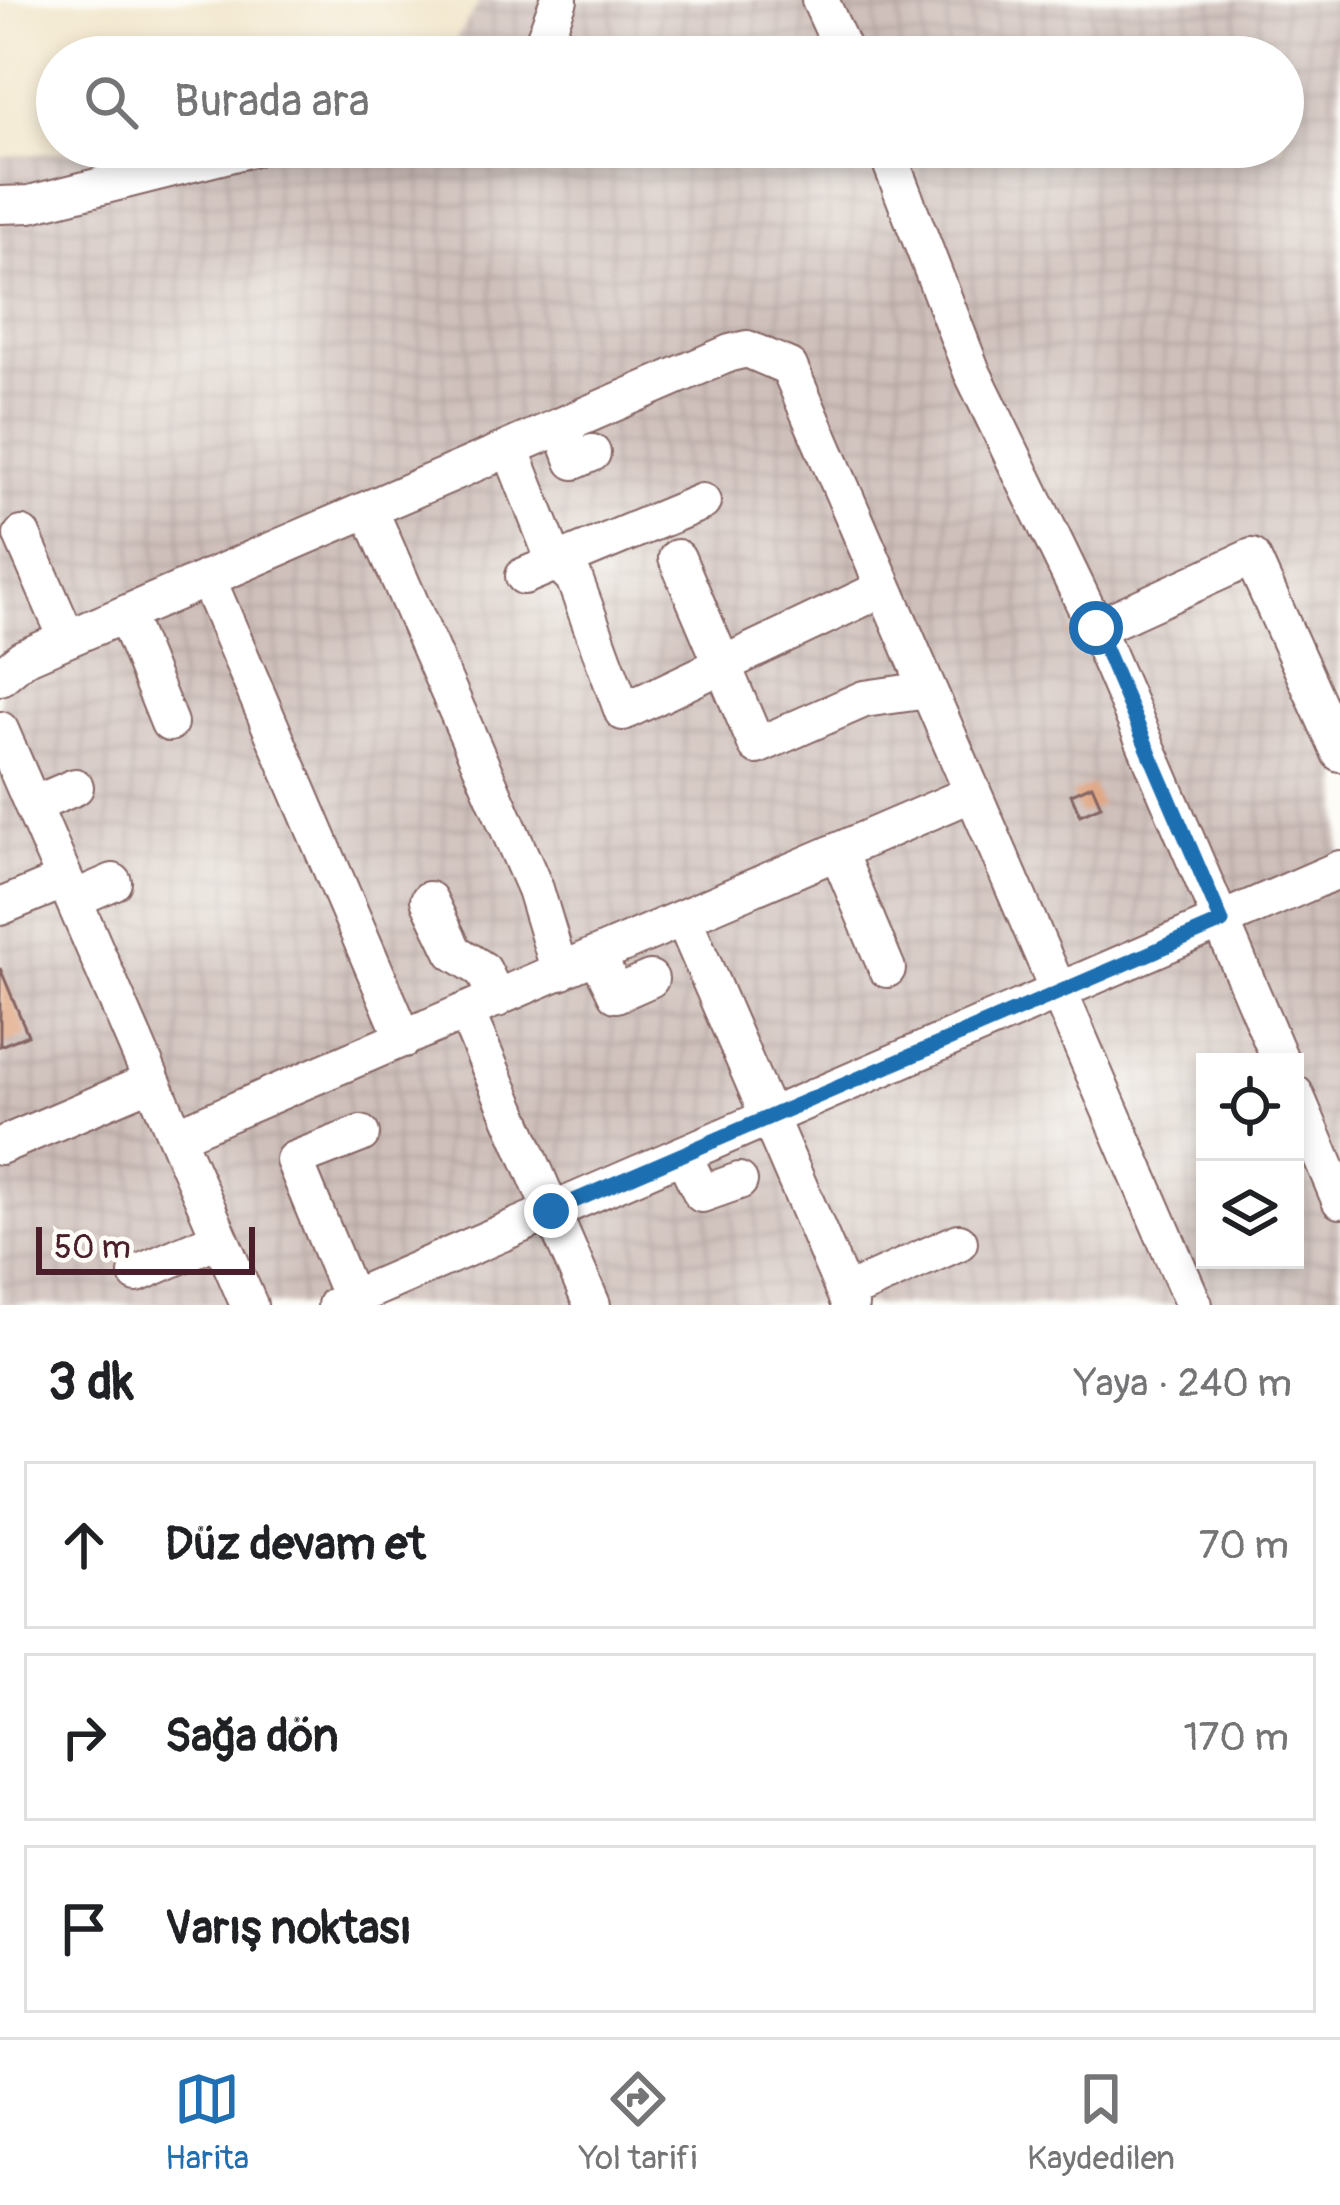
<!DOCTYPE html>
<html lang="tr">
<head>
<meta charset="utf-8">
<style>
	body { margin:0; font-family:Pangolin,sans-serif; background:#f6f6f6; color:#202124 }
	.controls { position:absolute; right:36px; bottom:36px; display:grid; overflow:hidden; border-radius:0px; box-shadow:0 6px 18px #0003 }
	.controls button { width:108px; height:108px; display:grid; place-items:center; padding:0; border:0; border-bottom:3px solid #e0e0e0; background:#fff; color:#202124; font:60px sans-serif }
	.scale { position:absolute; left:36px; bottom:30px; width:219px; box-sizing:border-box; padding-left:12px; border:6px solid #4a1f2b; border-top:0; font-size:33px; line-height:42px; white-space:nowrap; color:#4a1f2b; -webkit-text-stroke:9px #fdfcf7; paint-order:stroke }
	.stop { position:absolute; width:36px; height:36px; margin:-27px; border:9px solid #1f6fb2; border-radius:50%; background:#fff }
	.stop.end { background:#1f6fb2; border-color:#fff; box-shadow:0 3px 12px #0008 }
	.list { margin:0; padding:0; list-style:none }
	h2 { display:flex; justify-content:space-between; align-items:center; height:156px; margin:0; padding:0 48px; font-size:51px }
	h2 small { font-size:39px; font-weight:400; color:#757577 }
	.list li { display:grid; grid-template-columns:78px 1fr auto; gap:36px; align-items:center; box-sizing:border-box; height:168px; margin:0 24px 24px; padding:0 24px; border:3px solid #e0e0e0; border-radius:0px }
	.list b { display:block; font-size:45px; white-space:nowrap }
	.list em { font-size:39px; font-style:normal; color:#757577 }
	.icon { flex:none; width:66px; height:66px; fill:none; stroke:currentColor; stroke-width:2; stroke-linecap:round; stroke-linejoin:round }
	.map { position:relative; flex:none; width:1340px; height:1305px; overflow:hidden }
	.search { position:absolute; background:#fff; box-shadow:0 6px 18px #0003; left:36px; right:36px; top:36px; height:132px; display:flex; align-items:center; gap:30px; box-sizing:border-box; padding:0 42px; border-radius:66px; color:#757577; font-size:45px }
	.sheet { height:732px; background:#fff }
	nav { display:flex; justify-content:space-around; align-items:center; box-sizing:border-box; height:168px; border-top:3px solid #e0e0e0; background:#fff; font-size:33px; color:#757577 }
	nav a { display:grid; justify-items:center; gap:6px }
	nav .on { color:#1f6fb2 }
	.map>svg:first-child { display:block }
</style>
</head>
<body>
<div class="map">
<svg width="1340" height="1305" viewBox="0 0 1340 1305">
	<defs>
		<pattern id="industrial-grid" width="8" height="8" patternUnits="userSpaceOnUse" patternTransform="scale(3)"><rect width="8" height="8" fill="#cfc0bb"/><path d="M0 4h8M4 0v8" fill="none" stroke="#b3a5a1"/></pattern>
	</defs>
	<rect width="100%" height="100%" fill="#fdfcf7"/>
	<filter id="ink" filterUnits="userSpaceOnUse"><feTurbulence type="fractalNoise" baseFrequency=".00833" numOctaves="2"/><feDisplacementMap in="SourceGraphic" scale="24" xChannelSelector="R" yChannelSelector="G"/><feConvolveMatrix kernelMatrix="1 2 1 2 8 2 1 2 1" color-interpolation-filters="sRGB"/></filter>
	<filter id="wash" filterUnits="userSpaceOnUse"><feTurbulence type="fractalNoise" baseFrequency=".004" numOctaves="4" result="noise"/><feDisplacementMap in="SourceGraphic" scale="48" xChannelSelector="R" yChannelSelector="G"/><feGaussianBlur stdDeviation="2.7" result="paint"/><feColorMatrix in="noise" values="0 0 0 0 0 0 0 0 0 0 0 0 0 0 0 0 0 1.4 0 .05"/><feComposite in="paint" operator="in"/></filter>
	<g filter="url(#wash)">
		<rect width="100%" height="100%" fill="#f2e6cb"/>
		<path fill="url(#industrial-grid)" fill-rule="evenodd" d="M481,0H1340V1305H0V157L118,147H1283V57H438L447,54ZM1205,1062H1295V1260H1205Z"/>
		<g id="blocks">
			<path fill="#e0a784" d="M1092,785L1101,806L1080,815L1071,794Z
				M0,968L28,1035L0,1046Z"/>
		</g>
	</g>
	<g filter="url(#ink)">
		<use href="#blocks" fill-opacity="0" stroke="#856563" stroke-width="3"/>
		<g fill="none" stroke-linecap="round" stroke-linejoin="round">
			<g stroke="#856563" stroke-width="40">
				<path id="minor" d="M820,0L846,57
					M532,57L542,45L559,0
					M885,147L972,372L1096,628L1281,1062
					M0,205L30,204L256,147
					M561,426L574,461L592,453
					M510,448L553,557L574,578L623,712L884,588
					M369,509L535,889L560,972
					M22,535L67,638
					M677,558L757,746L864,699L928,690
					M524,576L702,502
					M207,578L404,1039
					M125,614L169,723
					M1096,628L1252,557L1340,753
					M0,677L23,658L730,353L747,349L789,367L1194,1305
					M0,730L65,880L0,907
					M33,805L75,787
					M838,852L887,969
					M65,880L249,1305
					M74,899L113,882
					M429,900L454,952L483,970L497,999
					M684,920L850,1305
					M598,957L616,994L650,979
					M466,1012L592,1305
					M1295,1094L1340,1200
					M176,1136L973,793
					M0,1146L152,1081
					M683,1155L702,1194L739,1181
					M137,1274L220,1238
					M845,1293L959,1242
					M351,1298L294,1160L361,1134
					M336,1305L1340,869"/>
			</g>
			<use href="#minor" stroke="#fff" stroke-width="36"/>
		</g>
	</g>
	<g fill="none" stroke-linecap="round" stroke-linejoin="round" filter="url(#ink)">
		<path stroke="#1f6fb2" stroke-width="15" d="M551,1211L1222,922L1096,628"/>
	</g>
</svg>
<div class="controls">
<button><svg class="icon" aria-label="locate" viewBox="0 0 24 24"><circle cx="12" cy="12" r="6"/><path d="M12 2v4M12 18v4M2 12h4M18 12h4"/></svg></button>
<button><svg class="icon" aria-label="layers" viewBox="0 0 24 24"><path d="M12 4l9 5-9 5-9-5zM3 14l9 5 9-5"/></svg></button>
</div>
<div class="scale">50 m</div>
<div class="stop" style="left:1096px;top:628px"></div>
<div class="stop end" style="left:551px;top:1211px"></div>
<div class="search"><svg class="icon" aria-label="search" viewBox="0 0 24 24"><circle cx="10" cy="10" r="6"/><path d="M15 15l6 6"/></svg>Burada ara</div>
</div>
<section class="sheet">
<h2>3 dk<small>Yaya · 240 m</small></h2>
<ul class="list">
<li><svg class="icon" aria-label="ahead" viewBox="0 0 24 24"><path d="M12 20V5M6 11l6-6 6 6"/></svg><div><b>Düz devam et</b></div><em>70 m</em></li>
<li><svg class="icon" aria-label="right" viewBox="0 0 24 24"><path d="M7 20v-9h11M14 6l5 5-5 5"/></svg><div><b>Sağa dön</b></div><em>170 m</em></li>
<li><svg class="icon" aria-label="arrive" viewBox="0 0 24 24"><path d="M6 21V4h12l-3 4 3 4H6"/></svg><div><b>Varış noktası</b></div></li>
</ul>
</section>
<nav>
<a class="on"><svg class="icon" aria-label="map" viewBox="0 0 24 24"><path d="M3 6l6-2 6 2 6-2v14l-6 2-6-2-6 2zM9 4v14M15 6v14"/></svg>Harita</a>
<a><svg class="icon" aria-label="directions" viewBox="0 0 24 24"><path d="M12 3l9 9-9 9-9-9zM9 14v-3h6M13 9l2 2-2 2"/></svg>Yol tarifi</a>
<a><svg class="icon" aria-label="saved" viewBox="0 0 24 24"><path d="M7 4h10v16l-5-4-5 4z"/></svg>Kaydedilen</a>
</nav>
</body>
</html>
